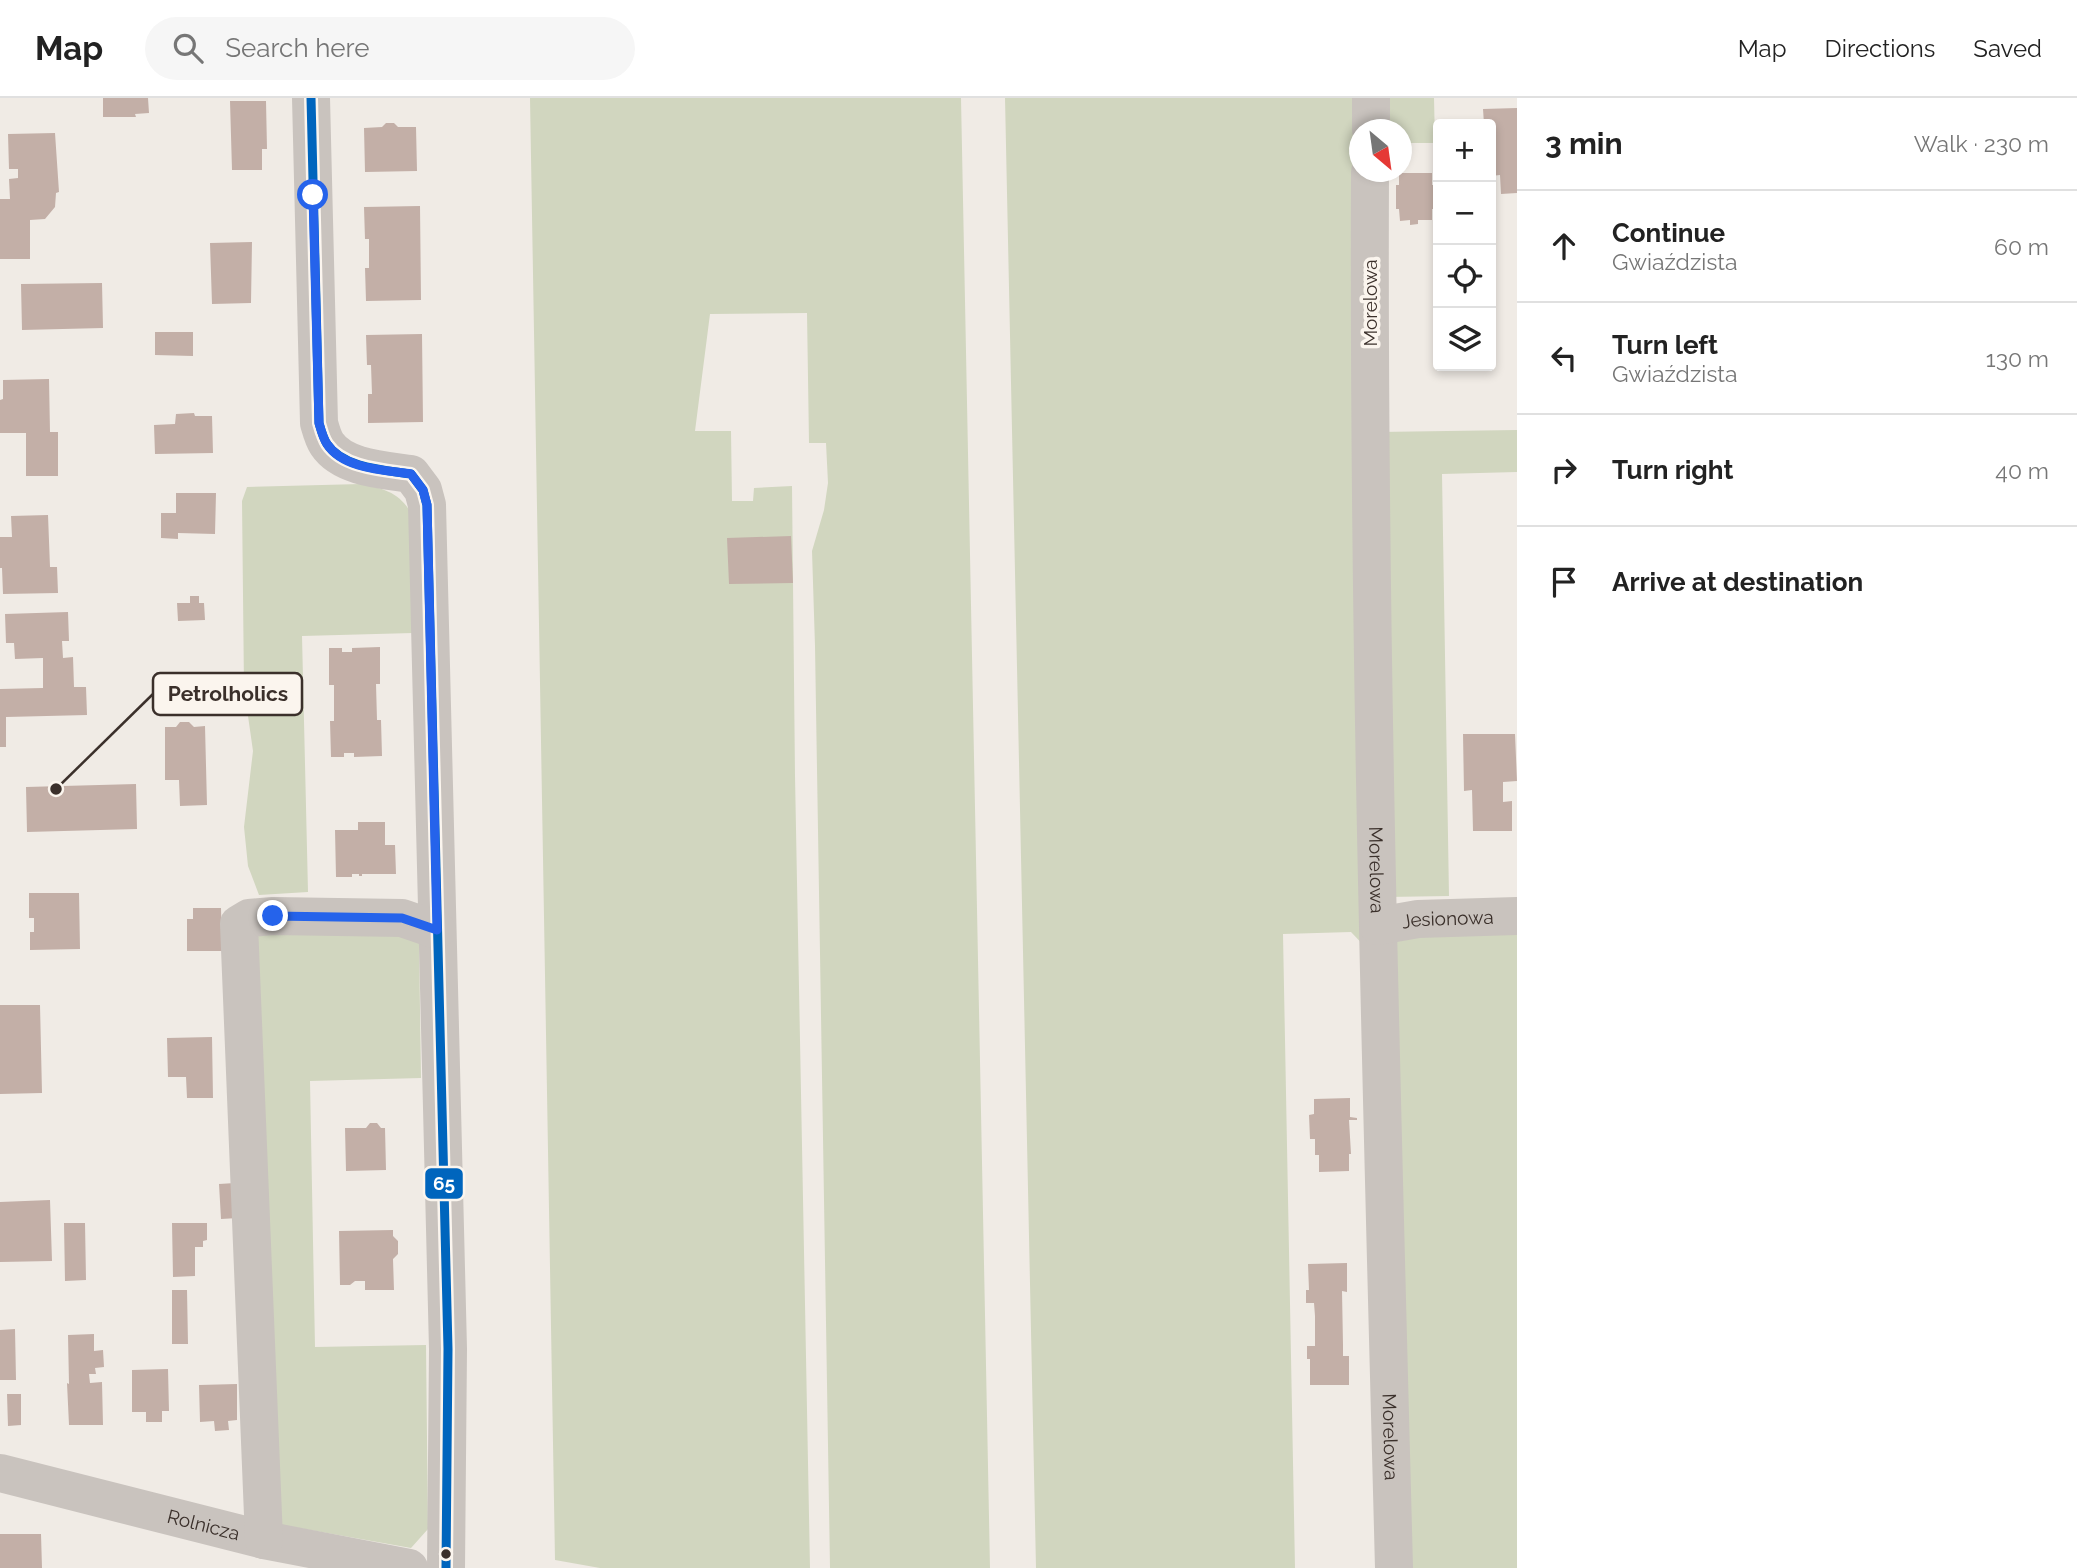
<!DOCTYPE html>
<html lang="en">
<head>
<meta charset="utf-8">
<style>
	body { margin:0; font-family:Raleway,sans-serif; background:#f6f6f6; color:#222 }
	.controls { position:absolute; right:21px; top:21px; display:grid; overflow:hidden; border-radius:7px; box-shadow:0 4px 10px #0003 }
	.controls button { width:63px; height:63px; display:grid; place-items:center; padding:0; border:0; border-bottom:2px solid #e0e0e0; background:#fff; color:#222; font:35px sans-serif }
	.compass { position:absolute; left:1349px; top:21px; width:63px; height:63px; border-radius:50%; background:#fff; box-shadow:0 4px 10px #0003; rotate:151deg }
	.stop { position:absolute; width:21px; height:21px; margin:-16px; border:5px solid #2563eb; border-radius:50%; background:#fff }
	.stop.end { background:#2563eb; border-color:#fff; box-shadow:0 2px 7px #0008 }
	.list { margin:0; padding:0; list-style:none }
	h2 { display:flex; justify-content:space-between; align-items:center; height:91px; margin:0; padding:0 28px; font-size:30px }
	h2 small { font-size:23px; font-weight:400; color:#767676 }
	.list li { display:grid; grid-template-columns:46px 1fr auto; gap:21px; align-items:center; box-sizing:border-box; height:112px; padding:0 28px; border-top:2px solid #e0e0e0 }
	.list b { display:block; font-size:26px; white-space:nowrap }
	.list p { margin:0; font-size:23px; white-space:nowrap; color:#767676 }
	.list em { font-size:23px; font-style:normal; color:#767676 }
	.icon { flex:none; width:38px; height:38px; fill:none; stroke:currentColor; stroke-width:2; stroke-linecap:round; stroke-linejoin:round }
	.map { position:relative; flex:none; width:1517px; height:1470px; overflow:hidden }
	header { display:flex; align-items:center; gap:42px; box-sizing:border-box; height:98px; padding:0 35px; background:#fff; border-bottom:2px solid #e0e0e0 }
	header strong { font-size:33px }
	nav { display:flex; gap:38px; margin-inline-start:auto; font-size:24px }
	.search { width:490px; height:63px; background:#f6f6f6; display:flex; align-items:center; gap:18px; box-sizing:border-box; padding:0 24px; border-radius:38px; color:#767676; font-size:26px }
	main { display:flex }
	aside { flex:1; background:#fff }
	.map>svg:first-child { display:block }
</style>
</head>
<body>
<header>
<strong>Map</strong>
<div class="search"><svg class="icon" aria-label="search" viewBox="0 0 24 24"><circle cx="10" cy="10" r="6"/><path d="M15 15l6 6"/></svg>Search here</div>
<nav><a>Map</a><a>Directions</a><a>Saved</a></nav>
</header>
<main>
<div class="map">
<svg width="1517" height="1470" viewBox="0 0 1517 1470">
	<rect width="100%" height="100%" fill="#f0ebe5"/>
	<path fill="#d1d6bf" d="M530,0H961L990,1470H830L815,548L812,453L824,412L828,385L826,345H809L807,215L710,216L695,333H731L732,403H753L754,390L792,388L795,678L810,1470H600L555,1462Z
		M1005,0H1364L1360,32V74L1372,856L1351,834L1283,836L1295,1470H1036Z
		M1376,0H1434L1435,45H1402V32L1376,31Z
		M1517,332V374L1442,376L1449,798L1387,799L1378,334Z
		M361,386C383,391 397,393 410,413L413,535L302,538L308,794L259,797L248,768L244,729L253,653L244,590L242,403L247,389Z
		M378,829L419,843L421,980L310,983L315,1249L426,1247L428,1431L411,1450L271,1425L255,831Z
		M1517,831V1470H1403L1392,834Z"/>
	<path fill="#c3afa7" d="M103,0H148L149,15L135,16L136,19H103Z
		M230,3H266L267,51H262V72H232Z
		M1517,10V95L1501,96L1500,77L1491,78V26H1484L1483,11Z
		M386,25H394L398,29H416L417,73L365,74L364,30L382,29Z
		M55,35L59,94L56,95L55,109L45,121L30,122V161H0V101H10L9,81L18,80V71H9L8,36Z
		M1399,75H1432V87H1435V111H1432V122H1418V126L1410,127V122L1400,123L1399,111H1396V87H1399Z
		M420,108L421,202L366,203L365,170H369V141H365L364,109Z
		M252,144L251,205L212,206L210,145Z
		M102,185L103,230L22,232L21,186Z
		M155,234H193V258L155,257Z
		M422,236L423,324L368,325V296H372L371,267H367L366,237Z
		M49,281L50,334H58V378H26V335H0V302L3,301V282Z
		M194,315L195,318H212L213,355L155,356L154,327L175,326L176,316Z
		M176,395H216L215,436L178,435V441L161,440V415H176Z
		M48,417L50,469H57L58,495L3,496L2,470H0V439H12L11,418Z
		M791,438L793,485L729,486L727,440Z
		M190,498H199V505H204L205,522L178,523L177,505H190Z
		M68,514L69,543H62L63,560L73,559L74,589H86L87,617L6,619V649H0V591L43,590V560L15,561L14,545H6L5,516Z
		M380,549V586H376L377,622H381L382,658L354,659V655H344V659H331L330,623H334V587H329V550H342V554H352V550Z
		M180,624H189L194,629L205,628L207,707L180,708L179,682H165V629H176Z
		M1463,636H1515L1517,683L1503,684V704L1512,703V733H1473L1472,692L1464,693Z
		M136,686L137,731L27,734L26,689Z
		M358,724H385V747H395L396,776H362V778H359V776H352V779H336L335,732H358Z
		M29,795H79L80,851L30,852V834H34V820H29Z
		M193,810H221L222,853H187V821H193Z
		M0,907H40L42,995L0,996Z
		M212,939L213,1000H187L186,979H168L167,940Z
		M1350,1000V1019L1357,1020V1022H1349L1351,1056H1349V1073L1319,1074V1057H1315V1041H1310L1309,1017L1314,1016V1001Z
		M370,1025H377L381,1030H385L386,1072L346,1073L345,1030H366Z
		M235,1085L238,1120L221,1121L219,1086Z
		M50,1102L52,1163L0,1164V1104Z
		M64,1125H85L86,1182L65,1183Z
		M172,1125H207V1142L203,1143V1149H195V1178L173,1179Z
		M393,1132V1138L398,1143V1156L393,1161L394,1192H365V1183H355L350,1187H340L339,1133Z
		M1347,1165V1194L1342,1193L1343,1247V1258H1349V1287H1310V1261H1307V1248H1315V1218L1314,1205H1306V1192H1309L1308,1166Z
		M172,1192H187L188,1246H172Z
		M15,1231L16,1282H0V1232Z
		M94,1236V1253L103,1252L104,1269L95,1270L96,1276H89L90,1285L102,1284L103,1327H69L67,1285L69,1286L68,1237Z
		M168,1271L169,1313H162V1324H146V1314H132V1272Z
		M237,1286V1322L228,1323L229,1332L215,1333L214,1323L200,1324L199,1287Z
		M7,1296H21V1327L8,1328Z
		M0,1436H41L42,1470H0Z"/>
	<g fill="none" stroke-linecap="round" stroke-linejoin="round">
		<g stroke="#c9c3be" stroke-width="38">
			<path d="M311,0L319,325C321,332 323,340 327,346C343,370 384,372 411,376L423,392L427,407L448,1251L446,1470"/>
			<path d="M1371,32V0"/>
			<path id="s1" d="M1370,74C1368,539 1382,1005 1394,1470"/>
			<path id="s2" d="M1378,828L1418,821L1517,818"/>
			<path id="s3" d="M0,1375L264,1442L409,1470"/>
			<path d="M264,1442L239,826L249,820L273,818L402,820L437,832"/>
		</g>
		<g stroke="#fbf5ee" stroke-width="14">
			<path id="bus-1" d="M311,0L319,325C321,332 323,340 327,346C343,370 384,372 411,376L423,392L427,407L448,1251L446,1470"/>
		</g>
		<use href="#bus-1" stroke="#0065bd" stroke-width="9"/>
	</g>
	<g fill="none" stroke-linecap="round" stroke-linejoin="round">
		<path stroke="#2563eb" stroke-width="9" d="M273,818L402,820L437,832L427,407L423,392L411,376C384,372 343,371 327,346C323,340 321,332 319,325L313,97"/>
	</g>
	<circle fill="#3b302b" stroke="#fbf5ee" stroke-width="2.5" cx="446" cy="1456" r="6"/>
	<g text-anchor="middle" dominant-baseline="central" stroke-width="7" stroke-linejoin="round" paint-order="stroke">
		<g font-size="19" fill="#3b302b" stroke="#fbf5ee">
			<text transform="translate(1370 205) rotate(-90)">Morelowa</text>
			<text stroke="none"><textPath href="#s1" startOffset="698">Morelowa</textPath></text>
			<text stroke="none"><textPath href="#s2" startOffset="70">Jesionowa</textPath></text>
			<text stroke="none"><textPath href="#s1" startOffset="1265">Morelowa</textPath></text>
			<text stroke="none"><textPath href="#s3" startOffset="210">Rolnicza</textPath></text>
		</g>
	</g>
	<path fill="none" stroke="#3b302b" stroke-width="2.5" d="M56 691L153 596"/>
	<circle fill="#3b302b" stroke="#fbf5ee" stroke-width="2.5" cx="56" cy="691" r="7"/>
	<rect fill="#fbf5ee" stroke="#3b302b" stroke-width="2.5" x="153" y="575" width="149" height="42" rx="7"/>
	<g font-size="21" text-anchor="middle" font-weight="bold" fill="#3b302b">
		<text x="228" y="603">Petrolholics</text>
	</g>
	<rect stroke="#fbf5ee" stroke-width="2.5" x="424" y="1069" width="40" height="33" rx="7" fill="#0065bd"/>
	<g font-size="19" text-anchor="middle" font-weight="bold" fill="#fff">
		<text x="444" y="1092">65</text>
	</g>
</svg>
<div class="controls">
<button>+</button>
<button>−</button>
<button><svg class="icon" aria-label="locate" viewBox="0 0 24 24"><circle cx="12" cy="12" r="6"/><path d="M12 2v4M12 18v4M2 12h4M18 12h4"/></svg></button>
<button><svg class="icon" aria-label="layers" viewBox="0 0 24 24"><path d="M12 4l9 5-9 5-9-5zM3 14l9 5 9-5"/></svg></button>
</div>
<svg class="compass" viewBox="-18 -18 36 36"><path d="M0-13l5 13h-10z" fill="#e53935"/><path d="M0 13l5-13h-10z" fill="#767676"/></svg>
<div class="stop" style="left:313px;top:97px"></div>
<div class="stop end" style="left:273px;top:818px"></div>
</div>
<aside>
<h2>3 min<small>Walk · 230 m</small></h2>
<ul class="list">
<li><svg class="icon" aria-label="ahead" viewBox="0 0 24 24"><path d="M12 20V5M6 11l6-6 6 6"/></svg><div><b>Continue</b><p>Gwiaździsta</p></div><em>60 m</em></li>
<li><svg class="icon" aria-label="left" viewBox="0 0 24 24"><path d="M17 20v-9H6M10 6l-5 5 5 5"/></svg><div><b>Turn left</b><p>Gwiaździsta</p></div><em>130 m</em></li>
<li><svg class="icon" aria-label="right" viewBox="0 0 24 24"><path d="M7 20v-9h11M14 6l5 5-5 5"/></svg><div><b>Turn right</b></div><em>40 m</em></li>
<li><svg class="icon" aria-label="arrive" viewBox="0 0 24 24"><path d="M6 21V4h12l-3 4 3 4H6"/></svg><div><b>Arrive at destination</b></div></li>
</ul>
</aside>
</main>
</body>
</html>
